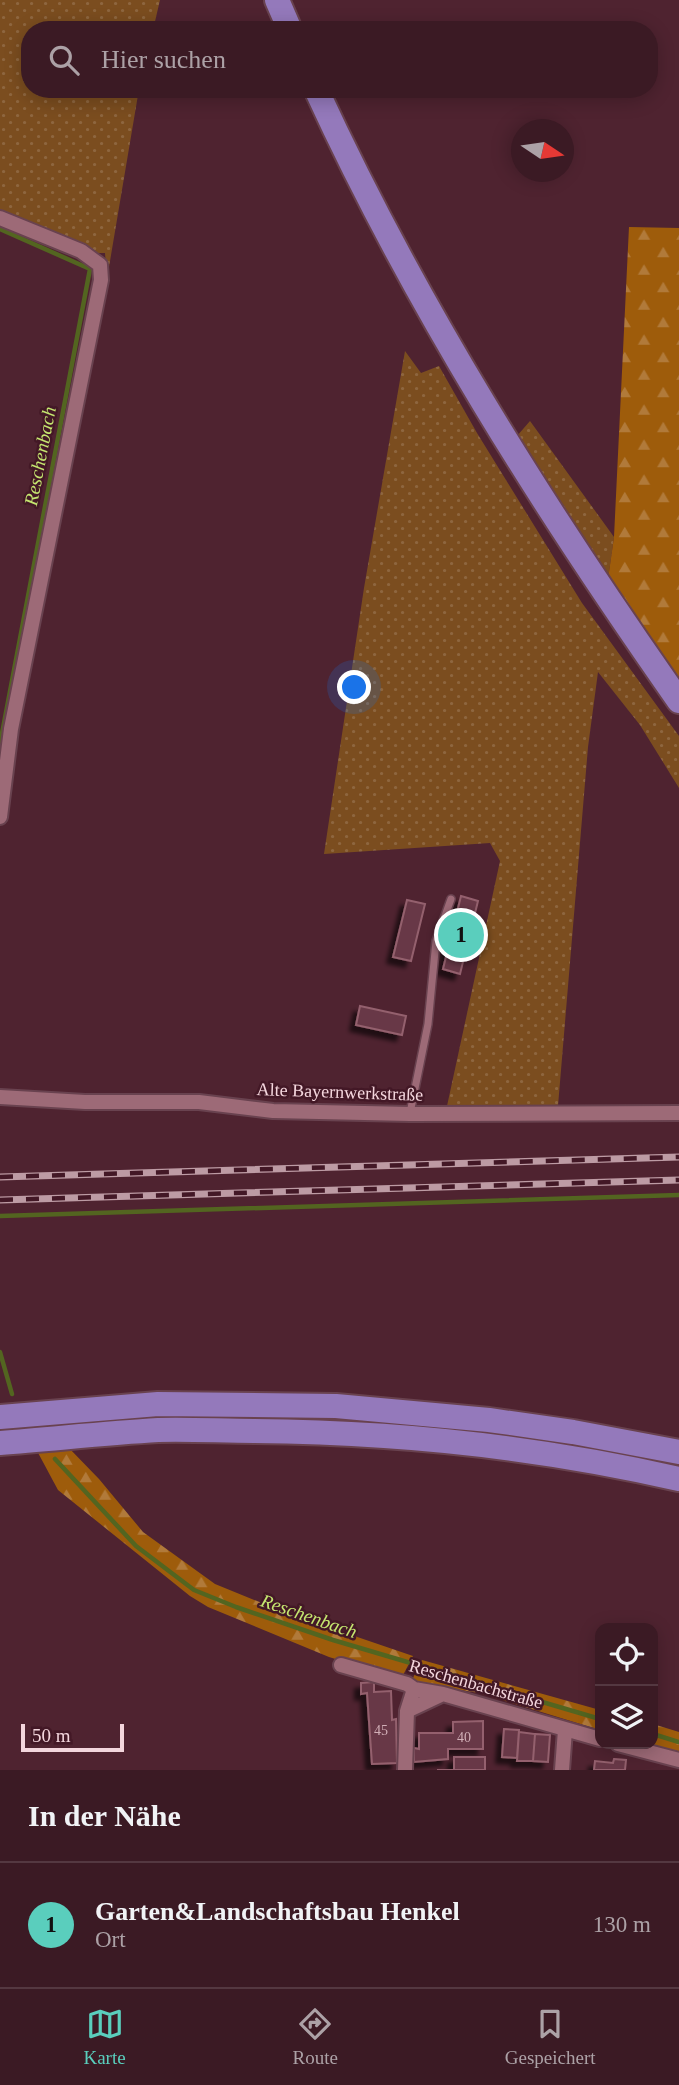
<!DOCTYPE html>
<html lang="de">
<head>
<meta charset="utf-8">
<style>
	body { margin:0; font-family:Georgia,serif; background:#462731; color:#f1f3f6 }
	.controls { position:absolute; right:21px; bottom:21px; display:grid; overflow:hidden; border-radius:14px; box-shadow:0 4px 18px #0003 }
	.controls button { width:63px; height:63px; display:grid; place-items:center; padding:0; border:0; border-bottom:2px solid #543841; background:#3b1a24; color:#f1f3f6; font:35px sans-serif }
	.compass { position:absolute; left:511px; top:119px; width:63px; height:63px; border-radius:50%; background:#3b1a24; box-shadow:0 4px 18px #0003; rotate:103deg }
	.scale { position:absolute; left:21px; bottom:18px; width:103px; box-sizing:border-box; padding-left:7px; border:4px solid #f4d6dd; border-top:0; font-size:19px; line-height:24px; white-space:nowrap; color:#f4d6dd; -webkit-text-stroke:5px #431826; paint-order:stroke }
	.you { position:absolute; left:355px; top:688px; width:24px; height:24px; margin:-18px; border:5px solid #fff; border-radius:50%; background:#1a73e8; box-shadow:0 0 0 10px #1a73e833 }
	.badge { display:grid; place-items:center; width:46px; height:46px; border-radius:50%; background:#5acebd; color:#111; font-size:23px; font-weight:700 }
	.pin { position:absolute; translate:-50% -50%; border:4px solid #fff; box-shadow:0 2px 7px #0006 }
	.list { margin:0; padding:0; list-style:none }
	h2 { display:flex; justify-content:space-between; align-items:center; height:91px; margin:0; padding:0 28px; font-size:30px }
	h2 small { font-size:23px; font-weight:400; color:#aca1a6 }
	.list li { display:grid; grid-template-columns:46px 1fr auto; gap:21px; align-items:center; box-sizing:border-box; height:126px; padding:0 28px; border-top:2px solid #543841 }
	.list b { display:block; font-size:26px; white-space:nowrap }
	.list p { margin:0; font-size:23px; white-space:nowrap; color:#aca1a6 }
	.list em { font-size:23px; font-style:normal; color:#aca1a6 }
	.icon { flex:none; width:38px; height:38px; fill:none; stroke:currentColor; stroke-width:2; stroke-linecap:round; stroke-linejoin:round }
	.map { position:relative; flex:none; width:679px; height:1770px; overflow:hidden }
	.search { position:absolute; background:#3b1a24; box-shadow:0 4px 18px #0003; left:21px; right:21px; top:21px; height:77px; display:flex; align-items:center; gap:18px; box-sizing:border-box; padding:0 24px; border-radius:28px; color:#aca1a6; font-size:26px }
	.sheet { height:217px; background:#3b1a24 }
	nav { display:flex; justify-content:space-around; align-items:center; box-sizing:border-box; height:98px; border-top:2px solid #543841; background:#3b1a24; font-size:19px; color:#aca1a6 }
	nav a { display:grid; justify-items:center; gap:4px }
	nav .on { color:#5acebd }
	.map>svg:first-child { display:block }
</style>
</head>
<body>
<div class="map">
<svg width="679" height="1770" viewBox="0 0 679 1770">
	<defs>
		<pattern id="grass-dots" width="8" height="8" patternUnits="userSpaceOnUse" patternTransform="scale(1.75)"><rect width="8" height="8" fill="#7b4d1f"/><path d="M2 2h.1M6 6h.1" fill="none" stroke="#8e663f" stroke-width="1.8" stroke-linecap="round"/></pattern>
		<pattern id="forest-firs" width="22" height="20" patternUnits="userSpaceOnUse" patternTransform="scale(1.75)"><rect width="22" height="20" fill="#9e5c0b"/><path d="M5 1l3.5 6h-7zM16 11l3.5 6h-7z" fill="#b17a3a"/></pattern>
		<filter id="shadow"><feDropShadow dx="-6" dy="6" stdDeviation="2" flood-color="#0009"/></filter>
	</defs>
	<rect width="100%" height="100%" fill="#4f2330"/>
	<path fill="url(#grass-dots)" d="M0,0H160L153,30H30V89H139L109,267L106,266L105,253H95L0,211Z
		M405,351L421,373L439,366L477,433L582,603L679,736V788L640,725L598,672L588,747L558,1106H447L500,861L490,843L324,854L364,588Z
		M530,421L614,537L608,579L517,436Z"/>
	<path fill="url(#forest-firs)" d="M629,227L679,228V680L608,579L614,537Z
		M67,1446L99,1479L143,1532L215,1584L284,1612L413,1656L401,1679L329,1657L208,1607L190,1596L58,1490L36,1449Z
		M422,1660L600,1710V1730L479,1693L411,1682Z
		M653,1724L679,1732V1752L649,1744H653Z"/>
	<g fill="none" stroke-linecap="round" stroke-linejoin="round">
		<path stroke="#536520" stroke-width="4.5" d="M0,229L90,269L0,744
			M0,1216L679,1195
			M0,1352L12,1394
			M55,1459L136,1546L194,1590L236,1607L333,1640L600,1719
			M653,1734L679,1742"/>
	</g>
	<path fill="#683946" stroke="#94616e" stroke-width="2" filter="url(#shadow)" d="M461,896L478,901L460,974L443,969Z
		M407,900L425,904L411,961L393,957Z
		M360,1006L406,1016L402,1035L356,1025Z
		M374,1682V1692L391,1691L392,1720L396,1719L397,1763L372,1764L367,1693L361,1694V1683Z
		M483,1721V1749H448V1759L414,1762V1748L419,1749V1733H453V1722Z
		M504,1729L519,1730L517,1758L502,1757Z
		M519,1732L535,1734L533,1761H517Z
		M535,1734L550,1735L548,1762L533,1761Z
		M454,1757H485V1770H437H454Z
		M614,1759L626,1760L625,1770H594L595,1761L613,1763Z"/>
	<g fill="none" stroke-linecap="round" stroke-linejoin="round">
		<g stroke="#69424f" stroke-width="10">
			<path id="lane" d="M410,1113L428,1024L436,941L451,899"/>
		</g>
		<g stroke="#69424f" stroke-width="18">
			<path id="street" d="M0,218L81,251L100,265L101,280L11,729L0,817
				M0,1097L85,1102H199L273,1111L410,1114L679,1113
				M341,1665L407,1684L414,1689L443,1694L600,1739
				M407,1711L443,1694
				M618,1744L679,1760
				M405,1770L407,1711L414,1689
				M562,1770L565,1730"/>
		</g>
		<g stroke="#69424f" stroke-width="28">
			<path id="highway" d="M277,0L290,30
				M316,89C415,305 543,507 679,701
				M0,1417L158,1404L336,1406L489,1420L573,1432L679,1452
				M0,1443C53,1439 106,1433 158,1430C190,1429 222,1431 254,1431C397,1432 539,1447 679,1479"/>
		</g>
		<use href="#lane" stroke="#9d6a77" stroke-width="7"/>
		<use href="#street" stroke="#9d6a77" stroke-width="14"/>
		<use href="#highway" stroke="#9479bb" stroke-width="24"/>
		<g stroke="#bd9ba4" stroke-width="7">
			<path id="rail" d="M0,1177L679,1157
				M0,1200L679,1180"/>
		</g>
		<use href="#rail" stroke="#431826" stroke-width="4.5" stroke-dasharray="13" stroke-linecap="butt"/>
	</g>
	<g text-anchor="middle" dominant-baseline="central" stroke-width="5" stroke-linejoin="round" paint-order="stroke">
		<g font-size="14" fill="#d1afb7">
			<text x="381" y="1730">45</text>
			<text x="464" y="1737">40</text>
		</g>
		<g font-size="18" fill="#f4d6dd" stroke="#431826">
			<text transform="translate(340 1092) rotate(2)">Alte Bayernwerkstraße</text>
			<text transform="translate(476 1684) rotate(16)">Reschenbachstraße</text>
		</g>
		<g font-size="19" font-style="italic" fill="#c5e670" stroke="#431826">
			<text transform="translate(40 456) rotate(-79)">Reschenbach</text>
			<text transform="translate(309 1616) rotate(19)">Reschenbach</text>
		</g>
	</g>
</svg>
<div class="controls">
<button><svg class="icon" aria-label="locate" viewBox="0 0 24 24"><circle cx="12" cy="12" r="6"/><path d="M12 2v4M12 18v4M2 12h4M18 12h4"/></svg></button>
<button><svg class="icon" aria-label="layers" viewBox="0 0 24 24"><path d="M12 4l9 5-9 5-9-5zM3 14l9 5 9-5"/></svg></button>
</div>
<svg class="compass" viewBox="-18 -18 36 36"><path d="M0-13l5 13h-10z" fill="#e53935"/><path d="M0 13l5-13h-10z" fill="#aca1a6"/></svg>
<div class="scale">50 m</div>
<div class="you"></div>
<div class="pin badge" style="left:461px;top:935px">1</div>
<div class="search"><svg class="icon" aria-label="search" viewBox="0 0 24 24"><circle cx="10" cy="10" r="6"/><path d="M15 15l6 6"/></svg>Hier suchen</div>
</div>
<section class="sheet">
<h2>In der Nähe<small></small></h2>
<ul class="list">
<li><span class="badge">1</span><div><b>Garten&amp;Landschaftsbau Henkel</b><p>Ort</p></div><em>130 m</em></li>
</ul>
</section>
<nav>
<a class="on"><svg class="icon" aria-label="map" viewBox="0 0 24 24"><path d="M3 6l6-2 6 2 6-2v14l-6 2-6-2-6 2zM9 4v14M15 6v14"/></svg>Karte</a>
<a><svg class="icon" aria-label="directions" viewBox="0 0 24 24"><path d="M12 3l9 9-9 9-9-9zM9 14v-3h6M13 9l2 2-2 2"/></svg>Route</a>
<a><svg class="icon" aria-label="saved" viewBox="0 0 24 24"><path d="M7 4h10v16l-5-4-5 4z"/></svg>Gespeichert</a>
</nav>
</body>
</html>
